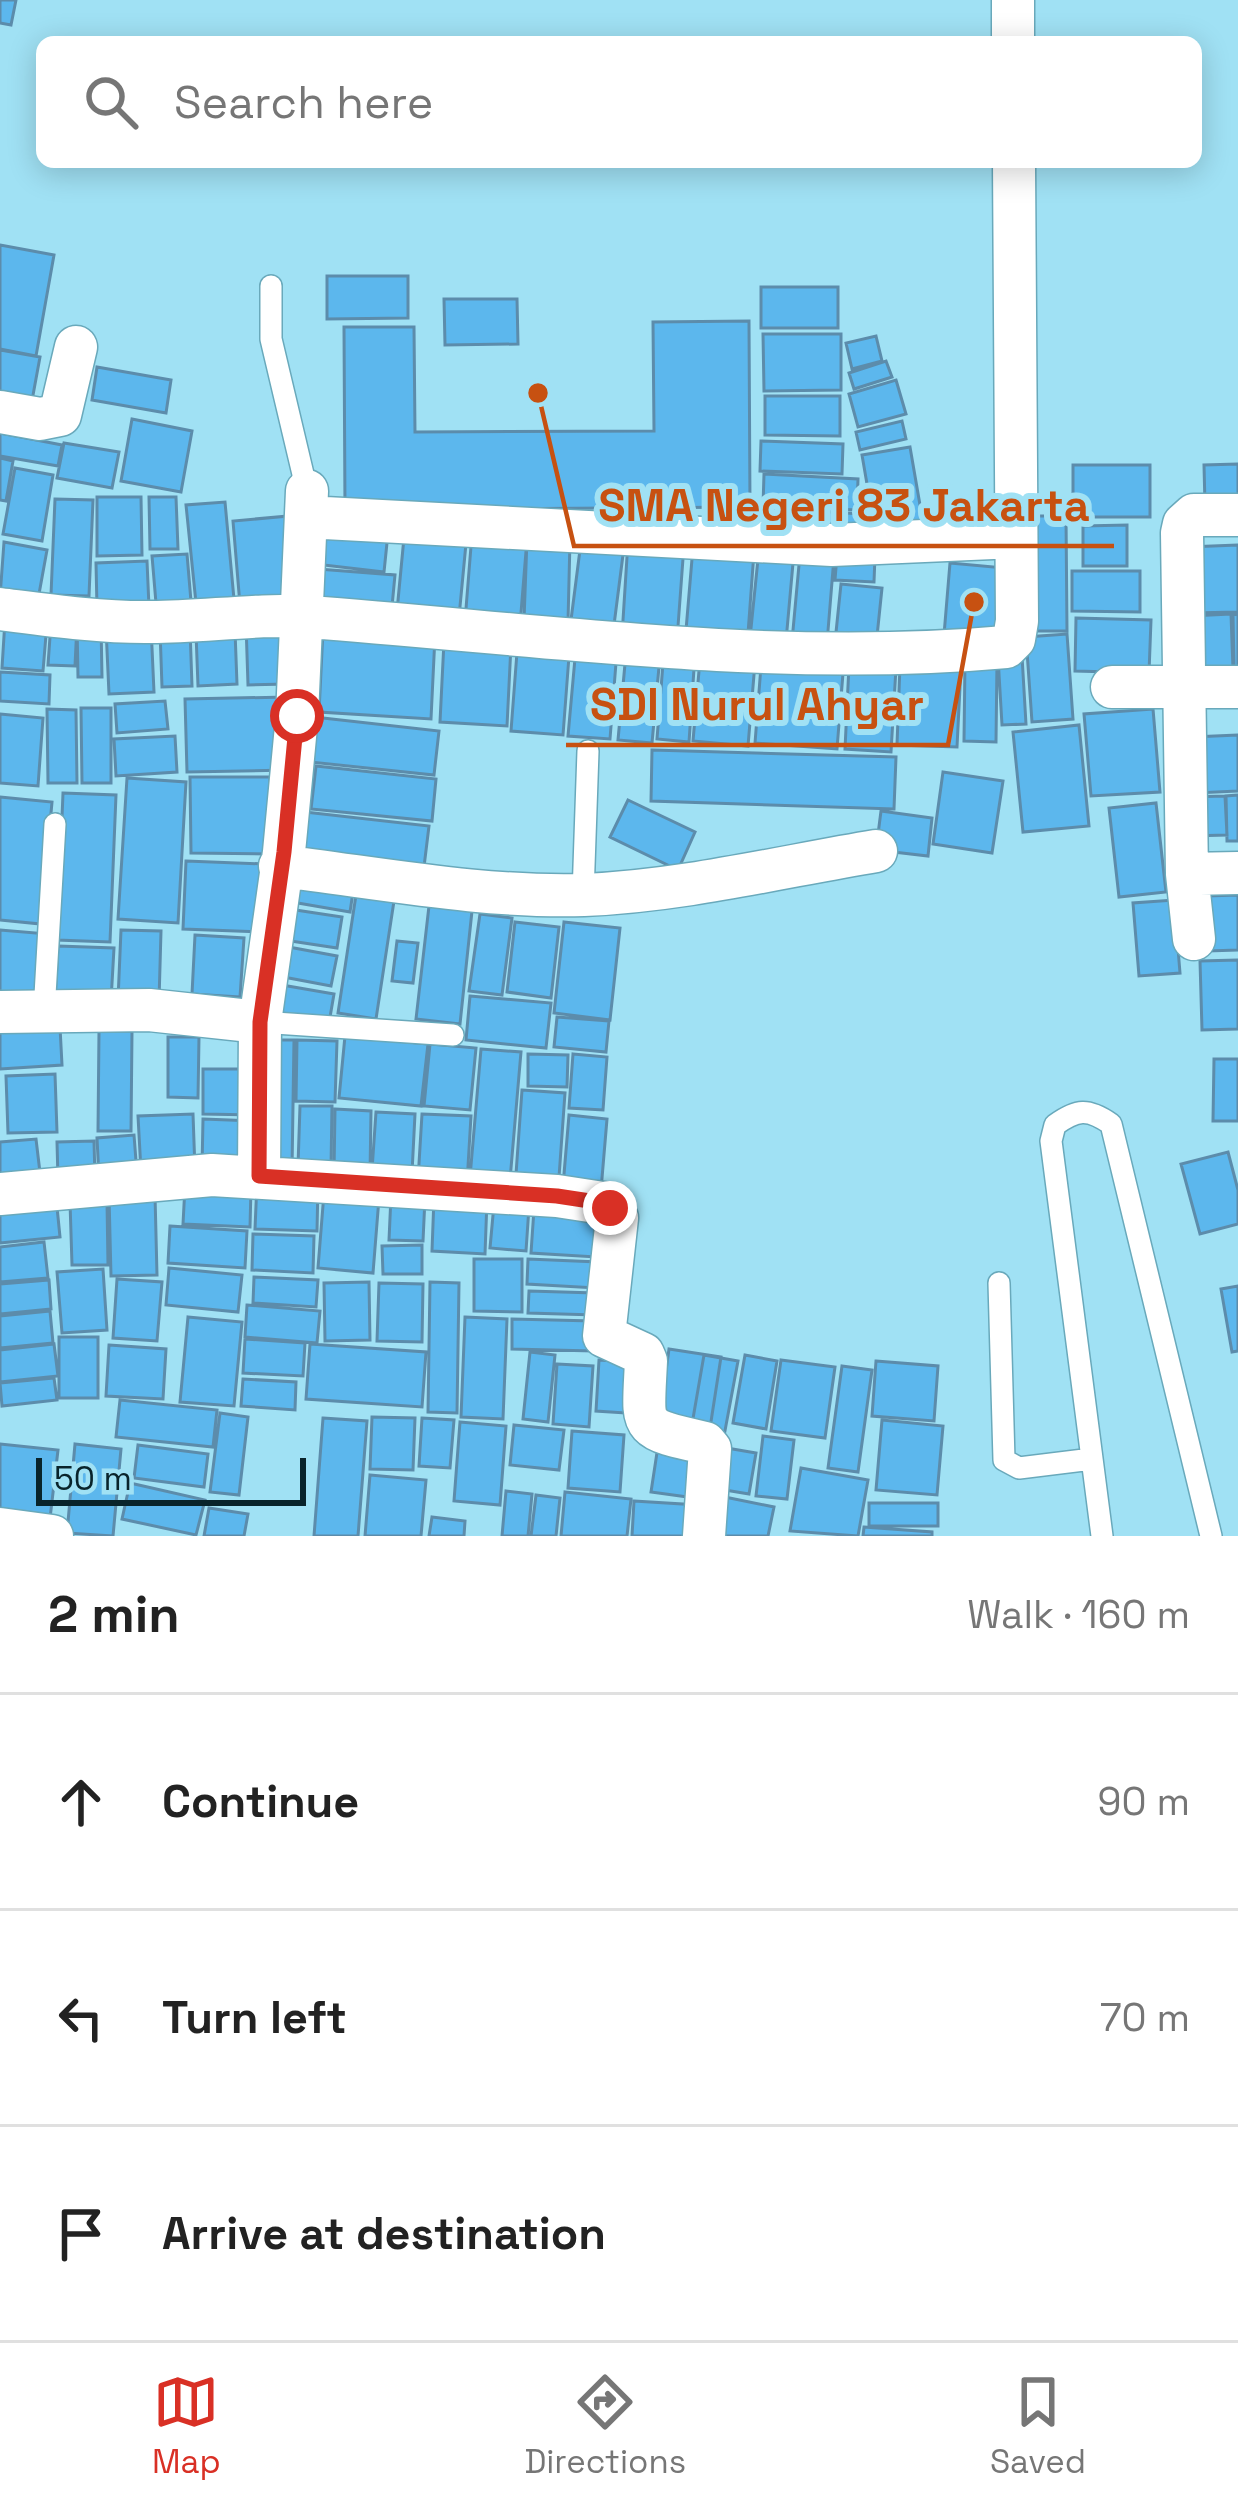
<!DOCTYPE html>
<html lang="en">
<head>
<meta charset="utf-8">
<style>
	body { margin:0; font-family:"Space Grotesk",sans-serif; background:#f6f6f6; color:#222 }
	.scale { position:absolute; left:36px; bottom:30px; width:270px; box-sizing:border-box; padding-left:12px; border:6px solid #09242b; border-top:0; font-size:33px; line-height:42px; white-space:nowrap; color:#09242b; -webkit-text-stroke:9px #a0e1f4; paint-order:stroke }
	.stop { position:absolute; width:36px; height:36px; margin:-27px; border:9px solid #d93025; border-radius:50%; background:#fff }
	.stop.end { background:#d93025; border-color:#fff; box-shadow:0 3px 12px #0008 }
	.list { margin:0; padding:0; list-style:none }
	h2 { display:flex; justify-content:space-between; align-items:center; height:156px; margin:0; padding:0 48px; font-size:51px }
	h2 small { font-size:39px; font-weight:400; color:#767676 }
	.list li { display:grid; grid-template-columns:78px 1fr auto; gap:36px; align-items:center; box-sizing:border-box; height:216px; padding:0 48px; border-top:3px solid #e0e0e0 }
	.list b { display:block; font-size:45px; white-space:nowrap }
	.list em { font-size:39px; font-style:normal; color:#767676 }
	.icon { flex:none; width:66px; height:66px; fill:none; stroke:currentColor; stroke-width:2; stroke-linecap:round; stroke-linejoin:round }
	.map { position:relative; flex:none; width:1238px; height:1536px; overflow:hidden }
	.search { position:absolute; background:#fff; box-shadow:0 6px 30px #0003; left:36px; right:36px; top:36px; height:132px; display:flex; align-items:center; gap:30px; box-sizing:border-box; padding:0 42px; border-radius:18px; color:#767676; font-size:45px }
	.sheet { height:804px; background:#fff }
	nav { display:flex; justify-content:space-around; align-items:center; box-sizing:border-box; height:168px; border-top:3px solid #e0e0e0; background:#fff; font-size:33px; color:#767676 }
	nav a { display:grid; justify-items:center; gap:6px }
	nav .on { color:#d93025 }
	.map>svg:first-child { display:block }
</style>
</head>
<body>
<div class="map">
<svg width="1238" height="1536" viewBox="0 0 1238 1536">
	<rect width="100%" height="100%" fill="#a0e1f4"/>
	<path fill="#5cb7ed" stroke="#5c8cab" stroke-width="3" d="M0,0H16L11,25L0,23Z
		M0,245L54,255L36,356L0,349Z
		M327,276H408V318L327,319Z
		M761,287H838V328H761Z
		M444,299H517L518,344L445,345Z
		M749,321L750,507L345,510L344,327H414L415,432L654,431L653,322Z
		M763,334H841V390L764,391Z
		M876,336L882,361L852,369L846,343Z
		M0,350L40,357L31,406L0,400Z
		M886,361L892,377L854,389L849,373Z
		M97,367L171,380L166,413L92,400Z
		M896,380L906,414L858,427L849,394Z
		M765,396H840V436L765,435Z
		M132,419L192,431L181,492L121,481Z
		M902,421L906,439L860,450L856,432Z
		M0,433L62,445L58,466L0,456Z
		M761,441L843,444L842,474L760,471Z
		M64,443L119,452L112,488L57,478Z
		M910,447L925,534L877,542L862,455Z
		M0,458L13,461L6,501L0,500Z
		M1238,464V504L1205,505L1204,465Z
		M1073,465H1150V517H1073Z
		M15,468L53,475L42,541L3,534Z
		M764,474L858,479L857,510L763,506Z
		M97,497H141L142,555L97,556Z
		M149,497H176L178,549H150Z
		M55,499L93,500L89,596L51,595Z
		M225,502L235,610L197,613L186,505Z
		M775,509L863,514L862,538L774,534Z
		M289,516L297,600L240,605L233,521Z
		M1020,516H1066L1067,631H1021Z
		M320,525L388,533L384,572L315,564Z
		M1127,525V566H1083V526Z
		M405,527L467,533L459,617L397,611Z
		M472,534L527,539L520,625L465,621Z
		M527,539L570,540L568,622L524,620Z
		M628,541L684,545L677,640L622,636Z
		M4,542L47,550L37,605L0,597Z
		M581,542L624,547L614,625L571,620Z
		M1238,545V612L1191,613L1188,547Z
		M693,547L754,552L747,647L685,642Z
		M759,549L794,552L786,641L750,638Z
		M187,554L192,613L157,615L152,556Z
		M800,554L834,557L827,643L792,641Z
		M837,555L875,556L874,582L835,580Z
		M147,561L149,607L97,608L96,563Z
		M950,563L1005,568L998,641L944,635Z
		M318,569L395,575L391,617L314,610Z
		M1072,571H1140V612L1072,611Z
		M841,584L882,588L876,646L835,642Z
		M1231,614L1233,669L1192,671L1190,616Z
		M1238,614V666L1234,667L1233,615Z
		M1076,618L1151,620L1149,673L1075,671Z
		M5,620L47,623L43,671L2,668Z
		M51,623L77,624L75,666L48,665Z
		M285,623L287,684L248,685L246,624Z
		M77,624H101L102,677H78Z
		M151,626L154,692L109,694L106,628Z
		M190,629L192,686L162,687L160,630Z
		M323,630L435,636L431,719L319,712Z
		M235,631L237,684L198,686L196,633Z
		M1067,634L1073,719L1032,722L1026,637Z
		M518,639L570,643L563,735L511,731Z
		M444,641L511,645L507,726L440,722Z
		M576,647L617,650L610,739L568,736Z
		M664,651L695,654L689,742L657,739Z
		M626,653L660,656L652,743L618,740Z
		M1022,656L1026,724L1002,725L998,657Z
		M700,659L755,663L748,746L693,741Z
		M965,661L997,662L996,742L964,741Z
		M849,665L896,668L891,752L845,749Z
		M900,665L961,667L957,747L897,745Z
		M761,666L843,673L837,749L755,743Z
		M0,672L50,675L49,704L0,701Z
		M287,697L288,770L187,772L185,699Z
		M165,701L168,729L117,733L115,704Z
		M81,708H111V783H82Z
		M47,709L76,710L77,783H48Z
		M1153,709L1160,792L1091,796L1084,714Z
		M0,714L43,718L38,786L0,783Z
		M314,717L439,731L434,775L310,762Z
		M1079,725L1089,826L1023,832L1013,732Z
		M1238,735V791L1196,793L1193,737Z
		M175,736L177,772L116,776L114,739Z
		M652,750L896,757L894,809L651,801Z
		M316,766L436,779L432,821L311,809Z
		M943,772L1003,781L992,853L933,844Z
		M190,777H270V854L191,853Z
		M127,778L186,782L178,923L118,919Z
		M63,793L116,795L110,942L57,940Z
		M1238,795V841H1227L1226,796Z
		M1225,796L1227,835L1189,836L1187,797Z
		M0,797L52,802L41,924L0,920Z
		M628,800L695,832L678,870L610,837Z
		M1156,803L1166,892L1119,897L1109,808Z
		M881,811L932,818L928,856L876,850Z
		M305,812L429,826L423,875L299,861Z
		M186,861L264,864L261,932L183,929Z
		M298,869L355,879L350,912L292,902Z
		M356,895L394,901L376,1019L338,1013Z
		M1238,895V950L1208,951L1206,896Z
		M1174,900L1180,973L1139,976L1133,903Z
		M429,906L472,911L460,1024L416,1019Z
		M289,909L342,917L337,948L284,940Z
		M480,914L512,918L502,995L469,991Z
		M515,922L559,927L551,998L507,992Z
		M564,922L620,928L610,1020L554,1013Z
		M0,930L48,934L41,1000L0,996Z
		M121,930L161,931L159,1001L118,1000Z
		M195,935L244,938L240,997L192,994Z
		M397,941L418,943L413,983L392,981Z
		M278,945L337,956L331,986L273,975Z
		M58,946L114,948L111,1001L55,998Z
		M1238,960V1029L1202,1030L1200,961Z
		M282,985L334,994L329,1023L277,1014Z
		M470,996L551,1003L546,1048L466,1040Z
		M557,1017L609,1021L606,1052L554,1047Z
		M60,1027L62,1065L0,1069V1030Z
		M99,1031H132L131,1131H98Z
		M345,1036L428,1044L421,1106L339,1098Z
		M168,1037H199L198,1098L168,1097Z
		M263,1040H294L292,1170L261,1169Z
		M297,1040L337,1041L335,1102L296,1101Z
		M430,1044L476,1048L470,1110L424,1106Z
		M481,1049L521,1052L510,1180L470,1177Z
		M528,1054L568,1055L567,1087L528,1086Z
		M573,1054L607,1057L603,1110L569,1108Z
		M1214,1059H1238V1121H1213Z
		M203,1069H256L255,1115L203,1114Z
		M55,1074L57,1132L8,1133L6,1076Z
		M522,1090L565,1093L558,1191L515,1188Z
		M300,1106H332L331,1167L298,1166Z
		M335,1109L371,1111L370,1174L334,1172Z
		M376,1112L415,1114L412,1173L372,1170Z
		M193,1114L195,1170L141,1171L138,1116Z
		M422,1114L471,1116L467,1183L418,1180Z
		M569,1115L607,1119L601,1190L563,1186Z
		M203,1119L254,1121V1170L202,1168Z
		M134,1135L137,1174L99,1178L97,1138Z
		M36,1139L41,1181L0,1186V1142Z
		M94,1141L95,1178L58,1179L57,1142Z
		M1228,1152L1238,1190V1224L1200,1234L1181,1164Z
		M257,1182L318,1185L317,1231L255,1229Z
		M185,1186L251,1188L250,1227L183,1224Z
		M324,1193L379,1198L373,1273L318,1268Z
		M155,1195L157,1275L111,1276L109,1196Z
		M391,1196L425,1198L423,1241L389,1240Z
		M434,1197L487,1200L485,1254L432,1251Z
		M107,1201L108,1265H72L70,1202Z
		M494,1204L529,1207L526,1251L490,1248Z
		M57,1207L60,1237L0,1243V1213Z
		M534,1209L599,1213L596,1257L531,1253Z
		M170,1226L247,1231L245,1268L168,1263Z
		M253,1234L314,1236L313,1273L252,1270Z
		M44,1242L48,1278L0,1282V1247Z
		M422,1245V1274H383L382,1246Z
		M474,1259H522V1312L474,1311Z
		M528,1259L598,1262L596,1288L527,1284Z
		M169,1268L242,1275L238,1312L166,1305Z
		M103,1269L107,1330L62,1333L57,1272Z
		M254,1277L318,1280L316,1307L253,1303Z
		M117,1279L162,1282L157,1341L113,1338Z
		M49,1280L51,1309L0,1314V1284Z
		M369,1282L370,1340L325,1341L324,1283Z
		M430,1282L459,1283L457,1413L428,1412Z
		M379,1283L423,1284L422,1342L377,1341Z
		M1238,1286V1351L1232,1352L1221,1289Z
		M529,1291L595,1293V1315L528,1313Z
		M247,1305L320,1311L317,1343L245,1337Z
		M50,1311L53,1343L0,1348V1316Z
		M188,1317L242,1322L234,1406L180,1402Z
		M465,1317L507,1319L503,1419L461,1417Z
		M512,1319L593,1321V1351L512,1349Z
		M59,1337H98V1398H59Z
		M245,1339L305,1343L303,1376L243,1373Z
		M54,1344L58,1376L0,1382V1350Z
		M310,1344L426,1352L422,1407L306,1399Z
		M109,1345L166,1349L163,1399L106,1396Z
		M669,1349L721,1357L710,1428L659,1421Z
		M530,1352L555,1355L548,1422L523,1419Z
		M704,1355L738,1361L724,1436L691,1430Z
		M745,1355L777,1361L766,1429L733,1423Z
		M599,1360L629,1362L625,1413L596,1411Z
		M781,1360L835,1367L825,1438L771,1431Z
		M876,1361L938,1366L934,1421L872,1416Z
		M557,1364L593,1366L589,1427L553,1424Z
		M842,1366L872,1370L858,1472L828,1468Z
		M54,1378L57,1400L2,1406L0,1383Z
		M243,1379L296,1382L295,1410L241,1406Z
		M120,1400L217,1410L213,1447L116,1437Z
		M220,1413L248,1417L239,1495L210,1492Z
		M372,1417L415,1418L413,1470L370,1469Z
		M323,1418L367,1421L358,1536H314Z
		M422,1418L454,1420L450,1468L419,1466Z
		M882,1420L943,1426L937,1495L876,1490Z
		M460,1422L506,1426L500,1505L454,1501Z
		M514,1425L564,1430L559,1470L510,1465Z
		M572,1431L624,1435L620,1492L568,1488Z
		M763,1436L794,1440L787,1499L756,1496Z
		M0,1444L58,1450L49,1527L0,1522Z
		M75,1444L121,1449L113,1536L67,1533Z
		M138,1445L208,1454L204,1487L134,1478Z
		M658,1446L701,1452L695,1498L651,1492Z
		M721,1447L756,1453L749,1494L713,1488Z
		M801,1468L868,1480L858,1536L790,1531Z
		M370,1475L426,1480L421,1536H365Z
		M130,1483L205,1500L196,1535L122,1519Z
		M506,1491L532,1494L528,1536H502Z
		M565,1492L631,1499L627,1536H561Z
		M536,1495L560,1498L556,1536H531Z
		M715,1495L774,1507L768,1536H707Z
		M634,1501L698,1505L696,1536H632Z
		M869,1503H938V1526H869Z
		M209,1508L248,1514L244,1536H204Z
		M432,1517L465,1521L464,1536H429Z
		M864,1527L932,1532V1536H863Z"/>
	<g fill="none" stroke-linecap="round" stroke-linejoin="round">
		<g stroke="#69a9bb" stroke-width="24">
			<path id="lane" d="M271,286V339L307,491
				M583,895L588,751
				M44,1012L55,824
				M260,1022L453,1035
				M999,1283L1004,1460L1019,1468L1092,1459
				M1102,1536L1051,1141L1055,1125C1077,1109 1088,1108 1111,1124L1211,1536"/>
		</g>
		<g stroke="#69a9bb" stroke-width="45">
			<path id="street" d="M1013,0V42
				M0,412L40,419L60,415L76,347
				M306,517L832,545L1016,537
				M0,609C48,615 97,622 145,622C199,623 255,613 308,617C540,634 773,668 1006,647L1014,639L1017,621L1014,162
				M1112,687H1238
				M280,866C380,878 483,898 584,895C682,891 780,867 876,851
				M1187,874L1238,873
				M1194,939L1187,874L1182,533L1184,524L1194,515H1238
				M0,1012L149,1010L260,1022L284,852L297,716L307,491
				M259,1176L260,1022
				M0,1194L212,1175L557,1196L603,1203L617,1218L604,1336L643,1354L646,1361C643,1429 636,1428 705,1443L710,1449L704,1536
				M0,1529L52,1536"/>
		</g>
		<use href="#lane" stroke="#fff" stroke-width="21"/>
		<use href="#street" stroke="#fff" stroke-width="42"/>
	</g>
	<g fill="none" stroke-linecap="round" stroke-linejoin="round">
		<path stroke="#d93025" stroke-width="15" d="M297,716L284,852L260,1022L259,1176L557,1196L603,1203L610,1208"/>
	</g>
	<path fill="none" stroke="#c75111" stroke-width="4.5" d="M538 393L574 546H1114M974 602L948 745H566"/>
	<g fill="#c75111" stroke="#a0e1f4" stroke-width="4.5">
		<circle cx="538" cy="393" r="12"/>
		<circle cx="974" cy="602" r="12"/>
	</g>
	<g font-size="45" text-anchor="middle" font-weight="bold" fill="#c75111" stroke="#a0e1f4" stroke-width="12" stroke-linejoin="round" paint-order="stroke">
		<text x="844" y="521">SMA Negeri 83 Jakarta</text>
		<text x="757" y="720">SDI Nurul Ahyar</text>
	</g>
</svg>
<div class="scale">50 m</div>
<div class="stop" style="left:297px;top:716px"></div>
<div class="stop end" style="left:610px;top:1208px"></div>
<div class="search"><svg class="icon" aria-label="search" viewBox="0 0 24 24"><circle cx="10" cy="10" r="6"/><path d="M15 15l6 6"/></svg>Search here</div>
</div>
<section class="sheet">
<h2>2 min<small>Walk · 160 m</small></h2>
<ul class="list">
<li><svg class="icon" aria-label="ahead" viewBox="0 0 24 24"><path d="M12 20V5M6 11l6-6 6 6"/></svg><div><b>Continue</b></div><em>90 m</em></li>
<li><svg class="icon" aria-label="left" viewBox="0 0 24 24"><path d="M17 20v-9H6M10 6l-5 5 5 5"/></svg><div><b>Turn left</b></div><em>70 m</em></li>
<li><svg class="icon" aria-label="arrive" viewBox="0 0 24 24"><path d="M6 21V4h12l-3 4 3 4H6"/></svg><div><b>Arrive at destination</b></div></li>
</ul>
</section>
<nav>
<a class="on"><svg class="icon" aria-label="map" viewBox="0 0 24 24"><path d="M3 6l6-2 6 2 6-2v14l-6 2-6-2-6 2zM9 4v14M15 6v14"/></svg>Map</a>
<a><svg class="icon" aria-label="directions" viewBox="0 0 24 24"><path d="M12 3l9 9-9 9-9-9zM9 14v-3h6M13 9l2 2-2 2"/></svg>Directions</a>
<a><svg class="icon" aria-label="saved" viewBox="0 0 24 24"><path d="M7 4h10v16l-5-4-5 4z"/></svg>Saved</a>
</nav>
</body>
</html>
